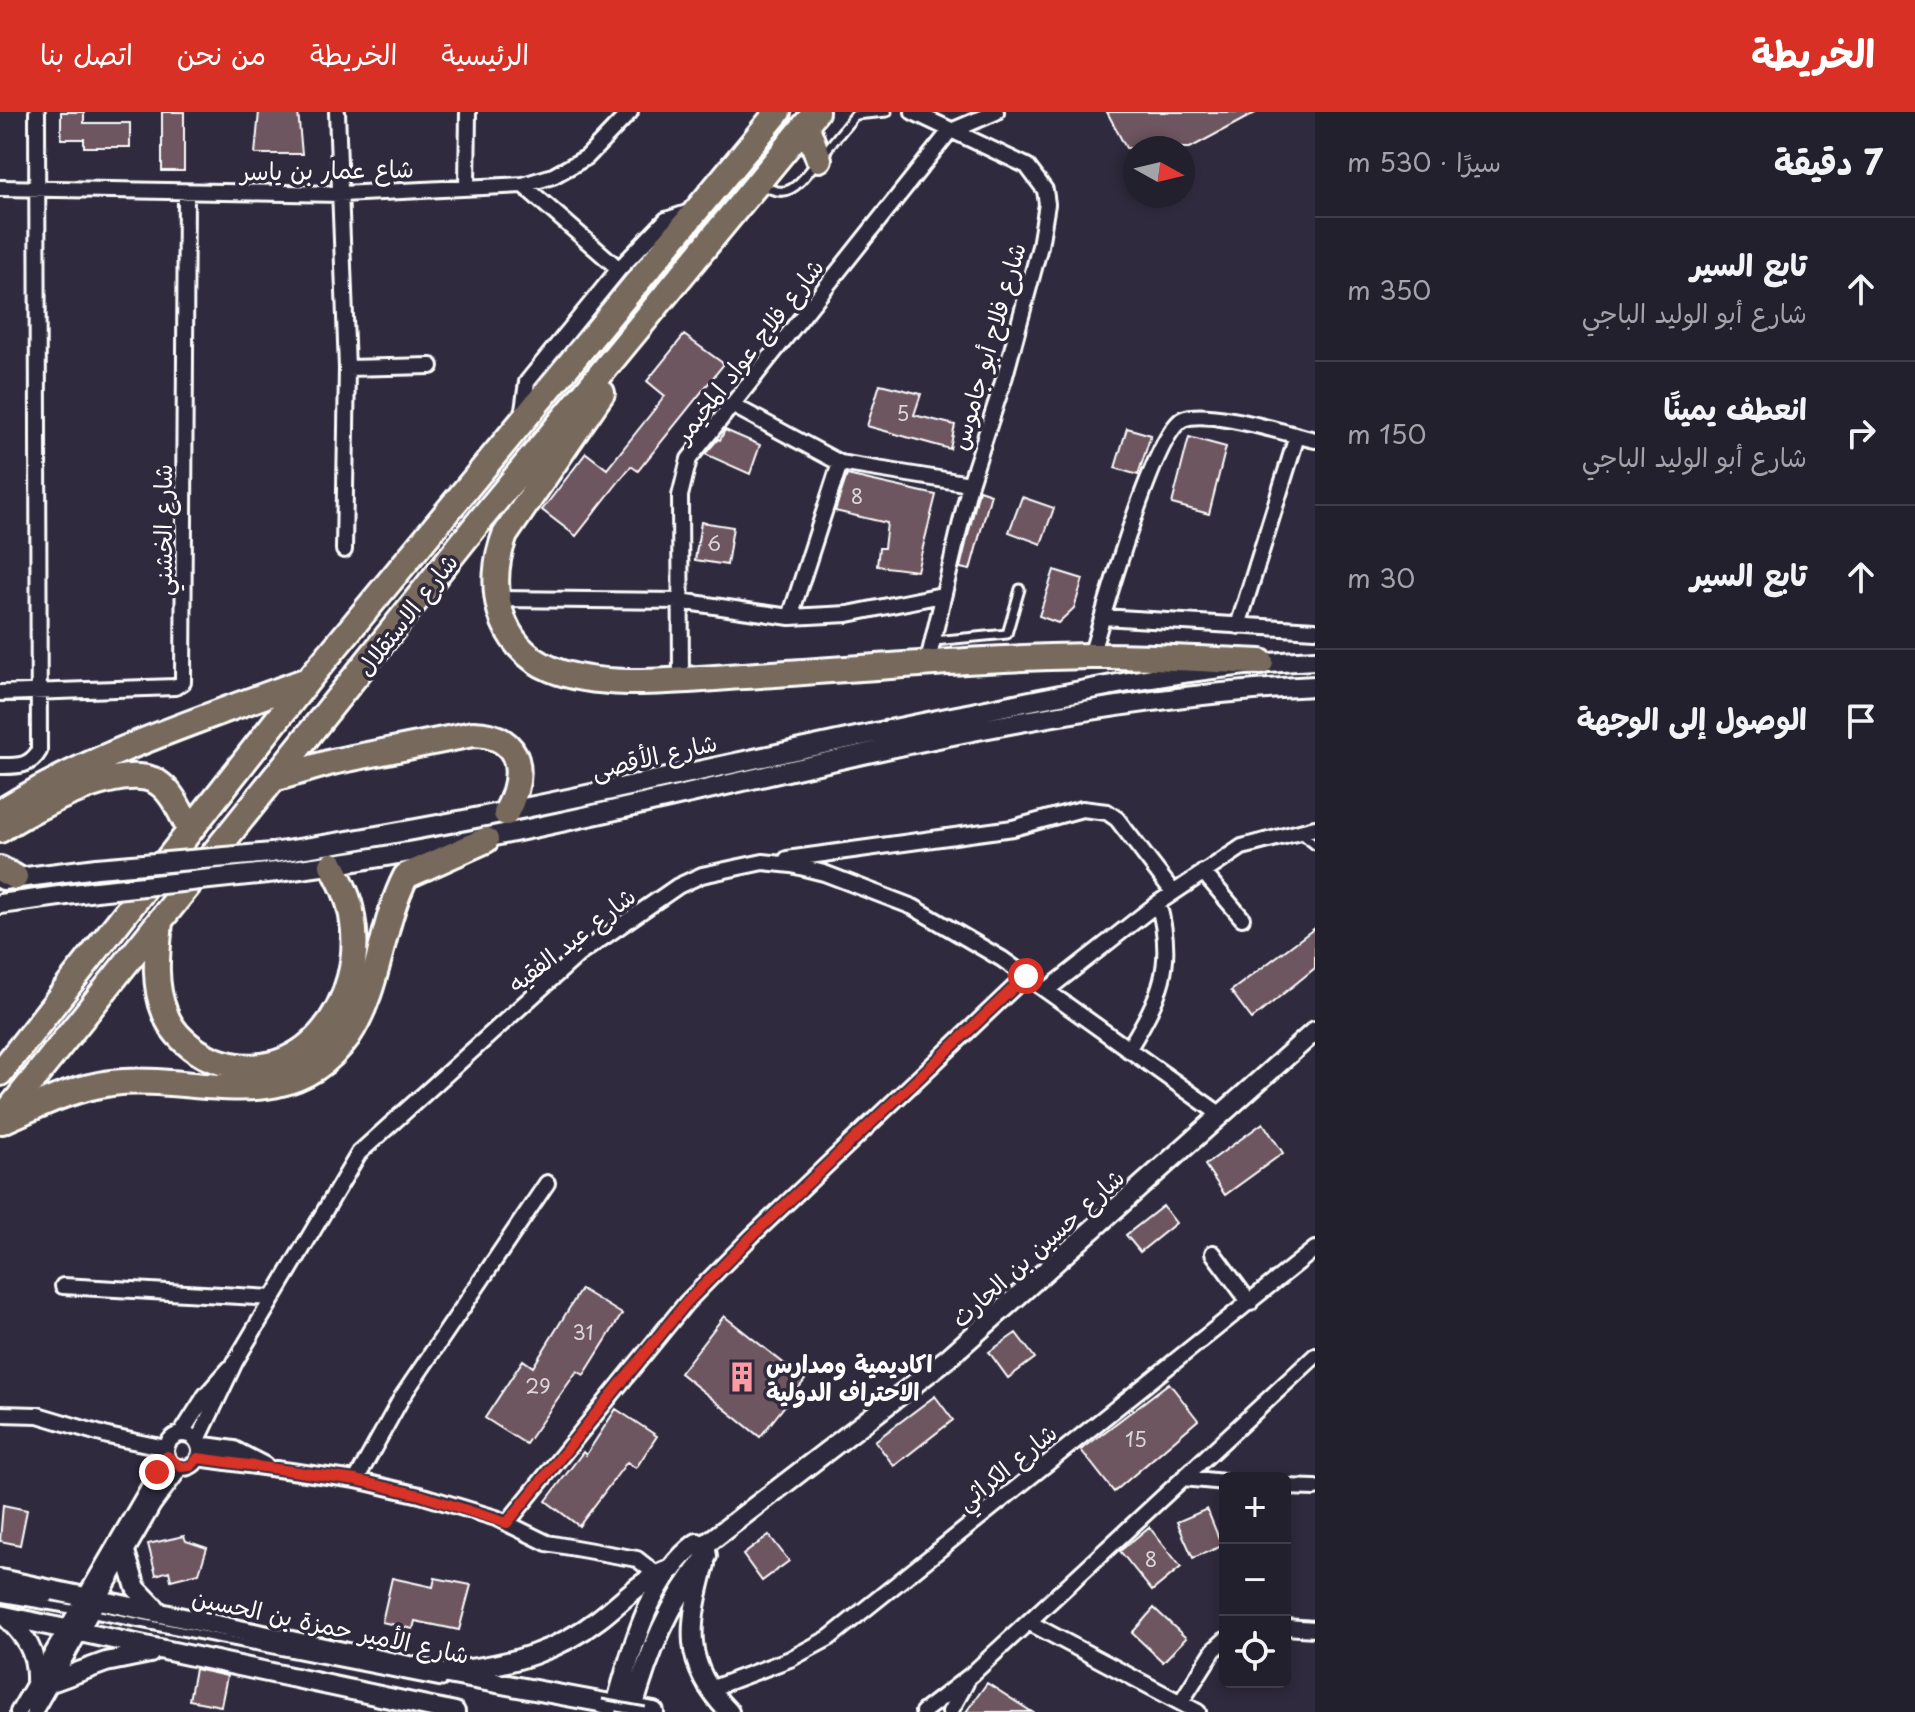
<!DOCTYPE html>
<html lang="ar">
<head>
<meta charset="utf-8">
<style>
	body { margin:0; font-family:"Playpen Sans","Playpen Sans Arabic",sans-serif; background:#2f2d3a; color:#f1f3f6; direction:rtl }
	.controls { position:absolute; right:24px; bottom:24px; display:grid; overflow:hidden; border-radius:12px; box-shadow:0 4px 12px #0003 }
	.controls button { width:72px; height:72px; display:grid; place-items:center; padding:0; border:0; border-bottom:2px solid #403e4a; background:#23202e; color:#f1f3f6; font:40px sans-serif }
	.compass { position:absolute; left:1123px; top:24px; width:72px; height:72px; border-radius:50%; background:#23202e; box-shadow:0 4px 12px #0003; rotate:98deg }
	.stop { position:absolute; width:24px; height:24px; margin:-18px; border:6px solid #d93025; border-radius:50%; background:#fff }
	.stop.end { background:#d93025; border-color:#fff; box-shadow:0 2px 8px #0008 }
	.list { margin:0; padding:0; list-style:none }
	h2 { display:flex; justify-content:space-between; align-items:center; height:104px; margin:0; padding:0 32px; font-size:34px }
	h2 small { font-size:26px; font-weight:400; color:#a3a3aa }
	.list li { display:grid; grid-template-columns:52px 1fr auto; gap:24px; align-items:center; box-sizing:border-box; height:144px; padding:0 32px; border-top:2px solid #403e4a }
	.list b { display:block; font-size:30px; white-space:nowrap }
	.list p { margin:0; font-size:26px; white-space:nowrap; color:#a3a3aa }
	.list em { font-size:26px; font-style:normal; color:#a3a3aa }
	.icon { flex:none; width:44px; height:44px; fill:none; stroke:currentColor; stroke-width:2; stroke-linecap:round; stroke-linejoin:round }
	.map { position:relative; flex:none; width:1315px; height:1600px; overflow:hidden; direction:ltr }
	header { display:flex; align-items:center; gap:48px; box-sizing:border-box; height:112px; padding:0 40px; background:#d93025; color:#fff }
	header strong { font-size:38px }
	nav { display:flex; gap:44px; margin-inline-start:auto; font-size:28px }
	main { display:flex }
	aside { flex:1; background:#23202e }
	.map>svg:first-child { display:block }
</style>
</head>
<body>
<header>
<strong>الخريطة</strong>
<nav><a>الرئيسية</a><a>الخريطة</a><a>من نحن</a><a>اتصل بنا</a></nav>
</header>
<main>
<aside>
<h2>7 دقيقة<small>سيرًا · 530 m</small></h2>
<ul class="list">
<li><svg class="icon" aria-label="ahead" viewBox="0 0 24 24"><path d="M12 20V5M6 11l6-6 6 6"/></svg><div><b>تابع السير</b><p>شارع أبو الوليد الباجي</p></div><em>350 m</em></li>
<li><svg class="icon" aria-label="right" viewBox="0 0 24 24"><path d="M7 20v-9h11M14 6l5 5-5 5"/></svg><div><b>انعطف يمينًا</b><p>شارع أبو الوليد الباجي</p></div><em>150 m</em></li>
<li><svg class="icon" aria-label="ahead" viewBox="0 0 24 24"><path d="M12 20V5M6 11l6-6 6 6"/></svg><div><b>تابع السير</b></div><em>30 m</em></li>
<li><svg class="icon" aria-label="arrive" viewBox="0 0 24 24"><path d="M6 21V4h12l-3 4 3 4H6"/></svg><div><b>الوصول إلى الوجهة</b></div></li>
</ul>
</aside>
<div class="map">
<svg width="1315" height="1600" viewBox="0 0 1315 1600">
	<rect width="100%" height="100%" fill="#2f2a3d"/>
	<filter id="ink" filterUnits="userSpaceOnUse"><feTurbulence type="fractalNoise" baseFrequency=".0125" numOctaves="2"/><feDisplacementMap in="SourceGraphic" scale="16" xChannelSelector="R" yChannelSelector="G"/><feConvolveMatrix kernelMatrix="1 2 1 2 8 2 1 2 1" color-interpolation-filters="sRGB"/></filter>
	<g filter="url(#ink)">
		<path fill="#6e5660" stroke="#fff" stroke-width="2" d="M61,0H84V11H130V35H84V27H61Z
			M162,0H184V59H162Z
			M259,0H298L302,42H255Z
			M1107,0H1257L1190,36H1126Z
			M684,223L724,252L638,359L631,354L576,424L542,398L586,341L607,357L665,284L647,269Z
			M880,272L921,282L914,303L955,313L950,337L867,314Z
			M1127,316L1151,323L1138,363L1115,356Z
			M725,318L760,333L750,362L705,342L718,327L720,328Z
			M1189,325L1226,335L1209,402L1172,392Z
			M847,363L936,383L917,459L877,454L879,436H884L887,411L835,399Z
			M979,378L991,382L970,458L960,456Z
			M1022,385L1054,396L1041,432L1009,420Z
			M701,410L733,415L727,453L695,448Z
			M1054,458L1083,467L1074,496L1058,511L1039,504Z
			M1315,816V856L1252,907L1231,879Z
			M1263,1011L1283,1041L1225,1083L1205,1053Z
			M1163,1094L1176,1111L1140,1140L1126,1123Z
			M581,1177L622,1202L584,1263L577,1259L526,1332L485,1306L523,1248L533,1255Z
			M724,1204L805,1268L760,1325L680,1261Z
			M1016,1221L1035,1246L1008,1266L989,1240Z
			M1169,1271L1198,1308L1114,1380L1081,1338Z
			M935,1284L953,1308L894,1354L875,1329Z
			M616,1297L657,1324L636,1356L627,1350L579,1414L546,1389L583,1340L586,1343Z
			M3,1393L27,1398L20,1433L0,1429Z
			M1207,1397L1222,1434L1193,1446L1177,1410Z
			M1149,1415L1181,1455L1152,1479L1120,1439Z
			M769,1423L789,1449L762,1469L743,1443Z
			M184,1424L186,1429L207,1436L199,1461L171,1468L169,1459L156,1463L148,1432Z
			M392,1466L433,1475L435,1466L471,1473L459,1518L415,1509L413,1517L382,1510Z
			M1154,1496L1186,1526L1163,1550L1132,1521Z
			M195,1557L227,1564L221,1594L189,1588Z
			M987,1571L1032,1600H966Z"/>
		<g fill="none" stroke-linecap="round" stroke-linejoin="round">
			<g stroke="#fff" stroke-width="13">
				<path id="lane" d="M824,41L855,3L887,0
					M763,73C789,90 800,70 816,51
					M934,529L1007,522L1020,477
					M1300,721L1315,733
					M0,1478L49,1486
					M0,1485L77,1498
					M89,1501L442,1570"/>
			</g>
			<g stroke="#fff" stroke-width="20">
				<path id="street" d="M337,0L347,256L344,438
					M913,0L1027,54L1045,78L1047,92L1040,134L1005,264L970,372L927,553
					M523,73L619,157
					M467,74L468,0
					M0,76L341,82L523,73L553,64L587,45L630,0
					M347,256L431,254
					M732,293L840,351L970,372
					M522,306L527,270L619,157L666,108L693,99
					M496,487L680,489L790,505L840,351
					M790,505L848,502L942,483
					M1103,505L1315,518
					M1238,514L1297,324
					M1091,544C1103,504 1153,322 1183,307C1207,296 1288,322 1315,328
					M681,567L680,384L689,347L949,20L996,0
					M0,581L175,575L183,570L186,80
					M0,654C17,654 30,655 39,639L37,0
					M787,747L1013,716L1082,697L1107,700L1117,707L1173,780
					M1203,760L1242,806
					M1047,878L1158,791L1242,735L1315,716
					M1128,938C1160,885 1176,853 1158,791
					M1213,1141L1250,1191
					M63,1174L273,1186
					M0,1302L38,1303L108,1324L166,1336
					M181,1322L205,1284L230,1256
					M166 1339a17 17 0 1 1 34 0a17 17 0 1 1-34 0Z
					M197,1330L235,1250L359,1041L578,843L678,774L702,763L763,750L792,753L824,761L913,795L1002,847L1221,1003
					M198,1332L234,1337L265,1353
					M198,1346L356,1368L420,1383L496,1406L547,1431L637,1447L656,1462
					M1183,1366L1225,1370
					M356,1368L402,1285L547,1071
					M1285,1375L1315,1376
					M507,1411L686,1191L753,1123L1026,864
					M1028,1510L1198,1600
					M1285,1515L1315,1517
					M710,1577L790,1547L829,1526L1315,1137
					M1181,1590L1214,1538L1225,1528
					M18,1600L167,1344
					M34,1600L153,1393L181,1355
					M923,1600L971,1563L1315,1244
					M950,1600L966,1571"/>
			</g>
			<g stroke="#fff" stroke-width="24">
				<path id="secondary" d="M272,741C505,707 732,649 962,603C1078,579 1196,553 1315,548
					M277,760C626,717 962,591 1315,574
					M3,768L97,756
					M0,792L96,779
					M126,1443L136,1476L159,1500
					M705,1452C689,1512 681,1552 729,1600
					M0,1467L442,1561L654,1600
					M0,1503L455,1600
					M5,1504C25,1524 37,1539 36,1568
					M462,1558C512,1552 558,1539 599,1507C624,1488 642,1466 674,1456
					M54,1569L106,1550L150,1541
					M614,1600C630,1545 647,1467 697,1431L705,1433L948,1246L1315,919
					M632,1600C648,1542 669,1490 707,1444L705,1433"/>
			</g>
			<g stroke="#fff" stroke-width="30">
				<path id="highway" d="M806,13L819,47
					M602,281L505,423C486,473 497,534 551,557C603,579 688,567 744,564C859,557 975,546 1090,544C1147,543 1204,548 1261,550
					M277,666L332,650L473,622C525,623 525,664 506,701
					M0,700C94,641 203,607 307,568
					M0,718C30,697 123,649 157,670C173,680 180,700 189,716
					M0,757L15,765
					M160,810C157,840 153,872 165,901C172,922 193,939 212,947C303,983 368,887 352,804C349,785 341,770 332,753
					M0,961L309,567L778,0
					M0,1009L481,407L816,0
					M2,1009C37,994 72,976 111,971C195,961 288,1009 348,924C380,877 380,814 406,764L486,728"/>
			</g>
			<use href="#lane" stroke="#2f2a3d" stroke-width="7"/>
			<use href="#street" stroke="#2f2a3d" stroke-width="14"/>
			<use href="#secondary" stroke="#2f2a3d" stroke-width="18"/>
			<use href="#highway" stroke="#77695c" stroke-width="24"/>
			<g stroke="#fff" stroke-width="13" stroke-linecap="butt">
				<path id="lane-bridge" d="M601,1592L645,1600
					M600,1597L612,1600"/>
			</g>
			<g stroke="#fff" stroke-width="24" stroke-linecap="butt">
				<path id="secondary-bridge" d="M97,756L272,741
					M96,779L277,760"/>
			</g>
			<use href="#lane-bridge" stroke="#2f2a3d" stroke-width="7"/>
			<use href="#secondary-bridge" stroke="#2f2a3d" stroke-width="18"/>
		</g>
	</g>
	<g fill="none" stroke-linecap="round" stroke-linejoin="round" filter="url(#ink)">
		<path stroke="#d93025" stroke-width="10" d="M157,1360L167,1344L181,1355L191,1354L198,1346L356,1368L420,1383L507,1411L686,1191L753,1123L1026,864"/>
	</g>
	<defs>
		<g id="building-bare" transform="scale(2.4)"><path d="M-4-6H4V6H1V3H-1V6H-4ZM-2.5-4.3h1.7v1.8h-1.7ZM.8-4.3h1.7v1.8H.8ZM-2.5-1h1.7V.8h-1.7ZM.8-1h1.7V.8H.8Z" fill="#ff9aa2" stroke="#2f2a3d" stroke-width="2.5" paint-order="stroke"/></g>
	</defs>
	<g fill-rule="evenodd">
		<use href="#building-bare" x="742" y="1265"/>
	</g>
	<g text-anchor="middle" dominant-baseline="central" stroke-width="7" stroke-linejoin="round" paint-order="stroke">
		<g font-size="20" fill="#dbd5d7">
			<text x="903" y="301">5</text>
			<text x="857" y="384">8</text>
			<text x="714" y="431">6</text>
			<text x="583" y="1220">31</text>
			<text x="538" y="1274">29</text>
			<text x="1136" y="1327">15</text>
			<text x="1151" y="1447">8</text>
		</g>
		<g font-size="24" fill="#fff" stroke="#2f2a3d">
			<text transform="translate(327 57) rotate(-1)">شاع عمار بن ياسر</text>
			<text transform="translate(987 234) rotate(-74)">شارع فلاح أبو جاموس</text>
			<text transform="translate(748 238) rotate(-52)">شارع فلاح عواد المخيمر</text>
			<text transform="translate(162 418) rotate(-90)">شارع الخشني</text>
			<text transform="translate(406 502) rotate(-52)">شارع الاستقلال</text>
			<text transform="translate(654 643) rotate(-13)">شارع الأقصى</text>
			<text transform="translate(571 827) rotate(-38)">شارع عيد الفقيه</text>
			<text transform="translate(1037 1135) rotate(-42)">شارع حسين بن الحارث</text>
			<text transform="translate(1006 1354) rotate(-39)">شارع الكراثي</text>
			<text transform="translate(331 1513) rotate(12)">شارع الأمير حمزة بن الحسين</text>
		</g>
		<g font-size="24" font-weight="bold" fill="#fff" stroke="#2f2a3d" text-anchor="start">
			<text x="766" y="1251">اكاديمية ومدارس<tspan x="766" dy="28">الاحتراف الدولية</tspan></text>
		</g>
	</g>
</svg>
<div class="controls">
<button>+</button>
<button>−</button>
<button><svg class="icon" aria-label="locate" viewBox="0 0 24 24"><circle cx="12" cy="12" r="6"/><path d="M12 2v4M12 18v4M2 12h4M18 12h4"/></svg></button>
</div>
<svg class="compass" viewBox="-18 -18 36 36"><path d="M0-13l5 13h-10z" fill="#e53935"/><path d="M0 13l5-13h-10z" fill="#a3a3aa"/></svg>
<div class="stop" style="left:1026px;top:864px"></div>
<div class="stop end" style="left:157px;top:1360px"></div>
</div>
</main>
</body>
</html>
